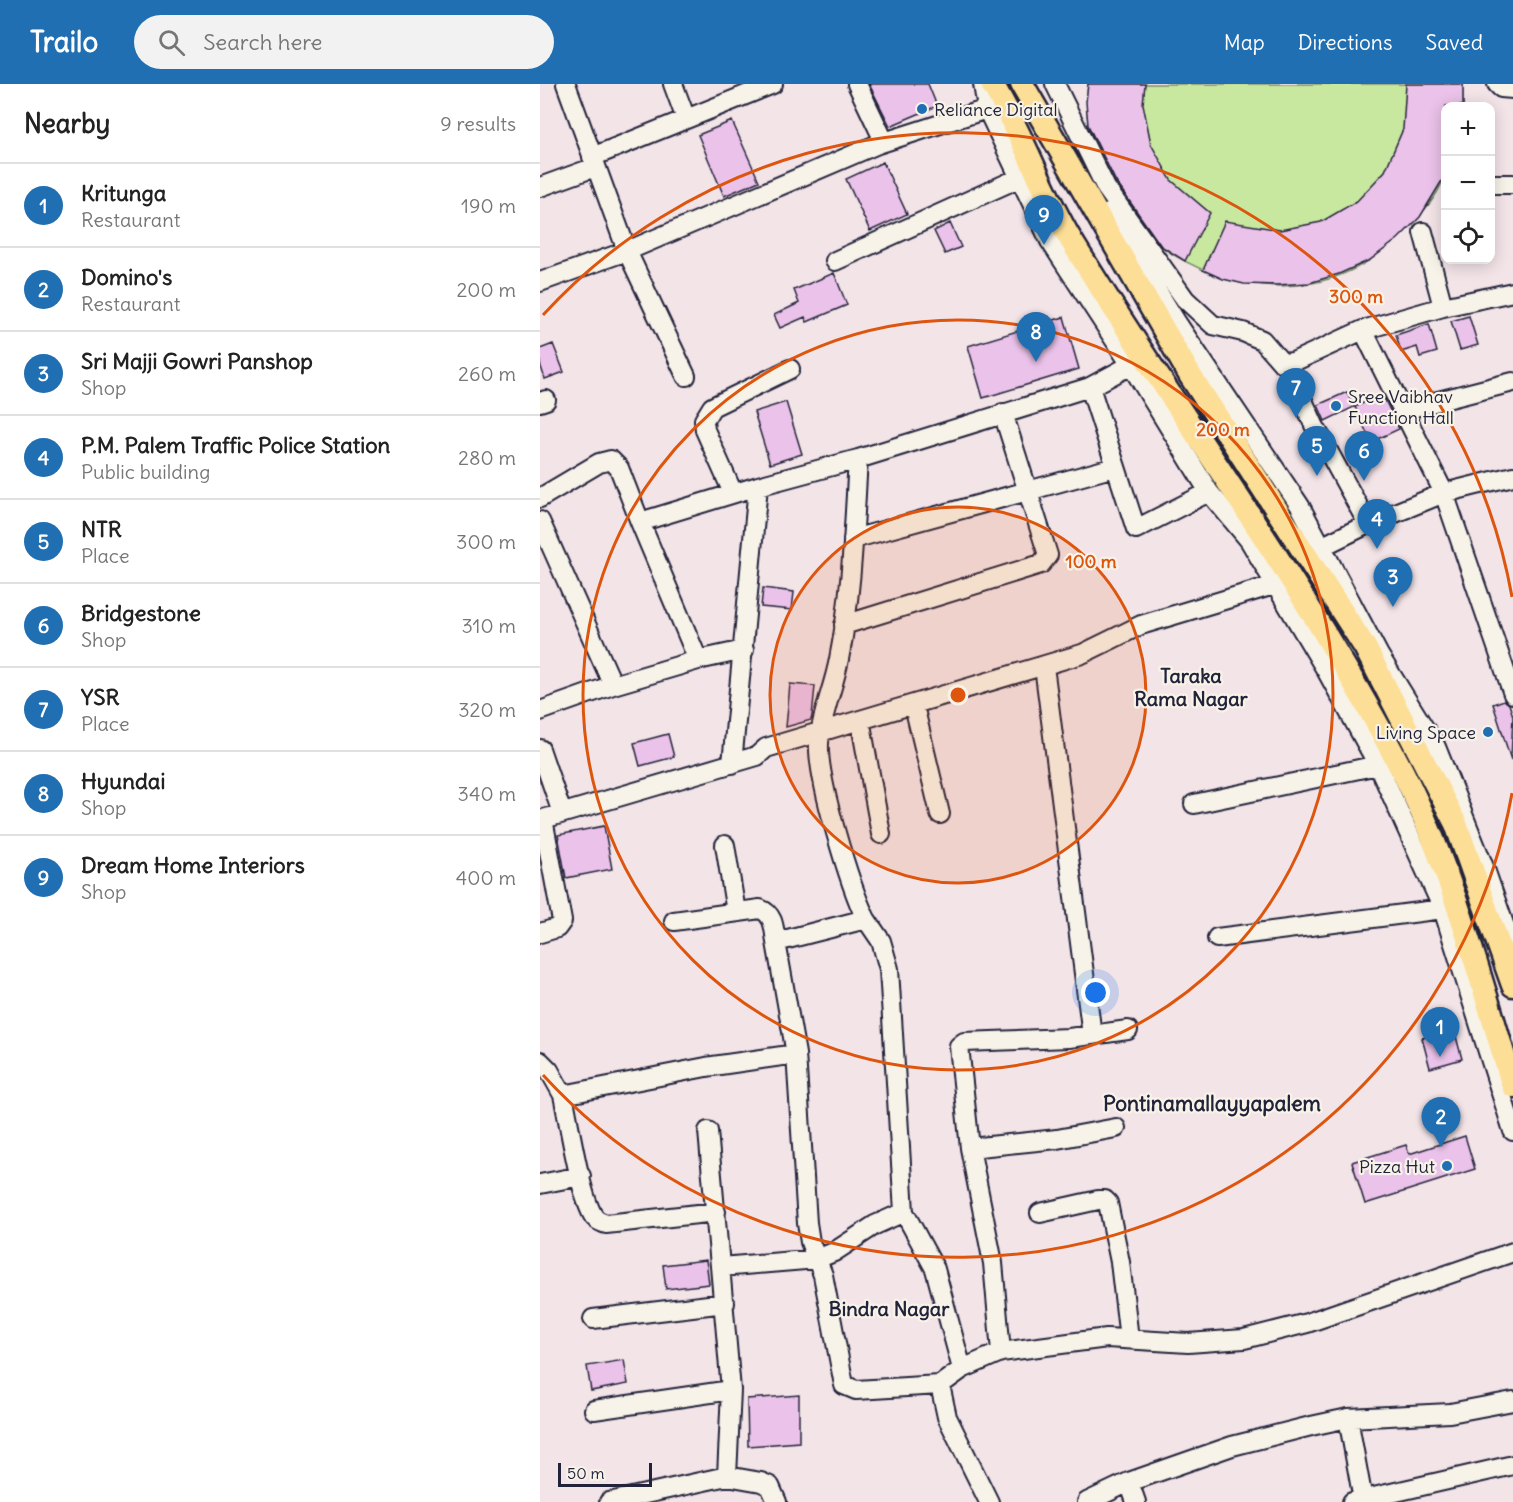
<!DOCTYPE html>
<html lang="en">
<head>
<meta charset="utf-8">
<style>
	body { margin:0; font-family:Delius,sans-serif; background:#f2f2f2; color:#222 }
	.controls { position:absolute; right:18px; top:18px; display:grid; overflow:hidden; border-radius:12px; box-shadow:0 3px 15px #0003 }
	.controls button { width:54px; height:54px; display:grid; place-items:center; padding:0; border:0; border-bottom:2px solid #e0e0e0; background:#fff; color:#222; font:30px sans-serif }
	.scale { position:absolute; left:18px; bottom:15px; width:94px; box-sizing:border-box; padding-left:6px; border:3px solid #22223b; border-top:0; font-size:16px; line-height:21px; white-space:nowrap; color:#22223b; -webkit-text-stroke:4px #f7f3e8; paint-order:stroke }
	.you { position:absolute; left:556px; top:909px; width:21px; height:21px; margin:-15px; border:4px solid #fff; border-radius:50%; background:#1a73e8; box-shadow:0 0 0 9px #1a73e833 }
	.badge { display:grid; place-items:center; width:39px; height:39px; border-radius:50%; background:#1f6fb2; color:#fff; font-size:20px; font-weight:700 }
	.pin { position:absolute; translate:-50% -50px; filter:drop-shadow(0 2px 3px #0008) }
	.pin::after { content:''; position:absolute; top:32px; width:21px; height:18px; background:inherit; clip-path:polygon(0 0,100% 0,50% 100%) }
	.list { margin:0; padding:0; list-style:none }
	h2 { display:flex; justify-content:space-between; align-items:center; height:78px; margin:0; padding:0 24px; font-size:26px }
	h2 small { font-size:20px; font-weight:400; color:#767676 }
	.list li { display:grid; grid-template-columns:39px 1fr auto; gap:18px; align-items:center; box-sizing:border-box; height:84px; padding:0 24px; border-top:2px solid #e0e0e0 }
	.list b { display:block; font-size:22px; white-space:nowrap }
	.list p { margin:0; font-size:20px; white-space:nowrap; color:#767676 }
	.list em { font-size:20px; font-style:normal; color:#767676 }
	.icon { flex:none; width:33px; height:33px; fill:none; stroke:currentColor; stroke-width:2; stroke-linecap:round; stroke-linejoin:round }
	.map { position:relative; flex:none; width:973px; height:1418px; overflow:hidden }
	header { display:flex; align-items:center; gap:36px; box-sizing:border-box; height:84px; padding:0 30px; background:#1f6fb2; color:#fff }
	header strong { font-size:28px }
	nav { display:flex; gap:33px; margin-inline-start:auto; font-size:21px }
	.search { width:420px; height:54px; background:#f2f2f2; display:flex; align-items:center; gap:15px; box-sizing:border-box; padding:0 21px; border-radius:33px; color:#767676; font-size:22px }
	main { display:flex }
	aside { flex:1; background:#fff }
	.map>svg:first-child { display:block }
</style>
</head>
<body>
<header>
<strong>Trailo</strong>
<div class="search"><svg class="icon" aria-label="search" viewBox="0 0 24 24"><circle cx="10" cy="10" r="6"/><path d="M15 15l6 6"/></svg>Search here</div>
<nav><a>Map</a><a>Directions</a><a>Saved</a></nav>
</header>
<main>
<aside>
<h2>Nearby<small>9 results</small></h2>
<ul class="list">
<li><span class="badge">1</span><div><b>Kritunga</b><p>Restaurant</p></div><em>190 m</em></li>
<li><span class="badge">2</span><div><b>Domino's</b><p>Restaurant</p></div><em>200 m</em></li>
<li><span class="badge">3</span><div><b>Sri Majji Gowri Panshop</b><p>Shop</p></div><em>260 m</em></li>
<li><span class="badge">4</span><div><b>P.M. Palem Traffic Police Station</b><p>Public building</p></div><em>280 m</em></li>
<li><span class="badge">5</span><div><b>NTR</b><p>Place</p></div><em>300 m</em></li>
<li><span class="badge">6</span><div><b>Bridgestone</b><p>Shop</p></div><em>310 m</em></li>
<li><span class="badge">7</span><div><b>YSR</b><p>Place</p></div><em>320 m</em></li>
<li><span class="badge">8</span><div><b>Hyundai</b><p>Shop</p></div><em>340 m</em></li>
<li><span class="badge">9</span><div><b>Dream Home Interiors</b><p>Shop</p></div><em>400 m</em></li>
</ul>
</aside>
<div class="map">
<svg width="973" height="1418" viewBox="0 0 973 1418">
	<rect width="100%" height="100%" fill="#f3e4e8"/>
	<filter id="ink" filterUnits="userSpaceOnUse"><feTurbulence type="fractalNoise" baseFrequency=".0167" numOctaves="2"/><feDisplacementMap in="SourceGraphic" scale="12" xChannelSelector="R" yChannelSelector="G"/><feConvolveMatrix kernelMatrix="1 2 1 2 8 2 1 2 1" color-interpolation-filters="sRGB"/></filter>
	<g filter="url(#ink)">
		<path fill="#f1dae8" d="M828,360L836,378L808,391L800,374Z"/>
		<path fill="#c8e8a0" stroke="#75856e" stroke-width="1.5" d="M548,0H923V22H906C905,41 910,74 905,91C897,117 875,137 855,154C847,161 839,169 831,175C757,226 652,199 593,139C582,128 576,105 569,91C552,56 543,40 548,0Z"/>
		<path fill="#ebc2e9" stroke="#22223b" stroke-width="1.5" d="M329,0H388L397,22L350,42Z
			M548,0H605L603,20L611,60L631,96L670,129L645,177L621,162L576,98L548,41L546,18Z
			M866,0H923V22H906V90L880,133L858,155L830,176L799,190L769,199L737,201L704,200L683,195L663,186L685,137L740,146L781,138L817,117L845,87L863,45Z
			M192,37L219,97L184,112L158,51Z
			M343,78L367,130L330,147L306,95Z
			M410,139L421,163L405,170L394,147Z
			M294,189L307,221L267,238L265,233L240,244L234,231L259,219L254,206Z
			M929,232L938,261L920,266L911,237Z
			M524,233L539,285L443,314L428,262Z
			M889,240L897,268L880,273L877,263L861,268L856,251Z
			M13,260L24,288L5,295L0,280V265Z
			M807,308L814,323L785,337L778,321Z
			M842,310L859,345L831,358L815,323Z
			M246,318L262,370L230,380L214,328Z
			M223,504L254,508L252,526L221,523Z
			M250,600L275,602L272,632L271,636L246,643Z
			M964,616L969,620L973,632L971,676L953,620Z
			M128,650L134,673L100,682L94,659Z
			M64,742L72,785L26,794L18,751Z
			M914,945L922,975L890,984L882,954Z
			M925,1052L935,1085L825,1120L812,1078L866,1061L869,1070Z
			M166,1176L169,1200L126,1205L123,1181Z
			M84,1276L88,1300L51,1307L47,1282Z
			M259,1311V1358L208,1362L207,1315Z"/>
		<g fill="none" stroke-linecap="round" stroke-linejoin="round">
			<g stroke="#22223b" stroke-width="22">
				<path id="minor" d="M26,0L87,167L146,292
					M133,0L146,35
					M317,0L344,57
					M443,0L447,25L510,157L591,281L669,408L709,456L786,586L838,681L903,825L973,1047
					M515,0L566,104L645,215L673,241L703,248L722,256L742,279L753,278L823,246L903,223L973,208
					M957,0L961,4L973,5
					M52,73L233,0
					M950,100H973
					M0,103L55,83
					M569,129L637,239L760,422L839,571L896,663L946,788L973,866
					M883,148L903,223
					M295,177L479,94
					M0,198L87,167L338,60L447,25
					M823,246L904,409L973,610
					M591,281L550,303L596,445L669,408
					M747,281L774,341L828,440
					M0,318L6,316
					M863,326L973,298
					M193,409L165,346L164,336L172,323L250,285
					M0,414L59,379L71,376L79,384L100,438
					M0,437L73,601L158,576
					M313,455L575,383
					M783,462L828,440L904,409L973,392
					M304,541L501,480L508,471L463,329
					M204,566L158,576L100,438L218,402
					M505,590L552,951
					M0,627L73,601
					M376,630L400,730
					M322,646L341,750
					M0,665L22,729
					M192,680L218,402L318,375
					M654,720L838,681
					M0,736L217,672L226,664L542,570L601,541L737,500
					M185,761L196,828
					M326,835C310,802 277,695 279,659C281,631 294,603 299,575C312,510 314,441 318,375L550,303
					M134,837L220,825C234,830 234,844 236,858
					M0,849L17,844L22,837L3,735
					M677,854L903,825
					M0,977L9,986L23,1011
					M168,1047L191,1306L187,1392
					M430,1064L517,1055L576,1044
					M0,1100L41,1092
					M176,1128L66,1140C61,1138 57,1137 54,1133C40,1112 29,1038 23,1011L166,983L256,970
					M500,1129L558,1116H565L568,1119L580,1178L589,1255
					M181,1183L277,1175L294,1168L335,1141L364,1128
					M53,1235L185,1219
					M461,1268L453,1179L430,1064L419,962L424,958L529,954L588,946
					M400,1301L316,1306L304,1301L283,1191L270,1158L267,1139L256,970L236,858L326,835L341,857L349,885L364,1128L395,1185L422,1285
					M54,1326L191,1306
					M808,1334L823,1416
					M69,1418L187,1392L221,1398L230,1402L237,1418
					M449,1418L407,1333L400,1301L422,1285L461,1268L567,1254L648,1259L704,1255L767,1239L973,1168
					M547,1418L589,1398
					M596,1418L589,1398L692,1362L771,1342L808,1334L910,1329L973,1317
					M812,1418L973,1381"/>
			</g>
			<g stroke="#22223b" stroke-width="27">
				<path id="major" d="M452,0C483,50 501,107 532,158C638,331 761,494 856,675C909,774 940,895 973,1002
					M482,0L650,291L825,563L916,740L973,901"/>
			</g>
			<use href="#minor" stroke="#f7f3e8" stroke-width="18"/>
			<use href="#major" stroke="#fdde96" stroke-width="22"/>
		</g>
	</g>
	<circle cx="418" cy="611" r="188" fill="#de560e" fill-opacity=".12"/>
	<g fill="none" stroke="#de560e" stroke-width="3">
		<circle cx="418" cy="611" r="188"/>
		<circle cx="418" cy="611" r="375"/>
		<path d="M972 709A563 563 0 0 1 3 991M3 231A563 563 0 0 1 972 513"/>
	</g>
	<g fill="#1f6fb2" stroke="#f7f3e8" stroke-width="2">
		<circle cx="382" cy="25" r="6"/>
		<circle cx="796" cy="322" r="6"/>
		<circle cx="948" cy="648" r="6"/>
		<circle cx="907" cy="1082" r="6"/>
	</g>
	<g text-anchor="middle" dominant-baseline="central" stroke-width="4.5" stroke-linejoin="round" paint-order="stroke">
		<g font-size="18" fill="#22223b" stroke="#f7f3e8" text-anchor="start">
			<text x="394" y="25">Reliance Digital</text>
			<text x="808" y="312">Sree Vaibhav<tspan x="808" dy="21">Function Hall</tspan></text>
			<text x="936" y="648" text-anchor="end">Living Space</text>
			<text x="895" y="1082" text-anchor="end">Pizza Hut</text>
		</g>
		<g font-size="20" font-weight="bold" fill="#22223b" stroke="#f7f3e8">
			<text x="651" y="591">Taraka<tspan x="651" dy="23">Rama Nagar</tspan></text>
			<text x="349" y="1224">Bindra Nagar</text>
		</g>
		<g font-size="21" font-weight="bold" fill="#22223b" stroke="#f7f3e8">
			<text x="672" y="1019">Pontinamallayyapalem</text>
		</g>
	</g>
	<circle cx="418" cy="611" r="9" fill="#de560e" stroke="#f7f3e8" stroke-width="3"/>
	<g font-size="18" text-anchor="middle" font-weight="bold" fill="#de560e" stroke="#f7f3e8" stroke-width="4.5" stroke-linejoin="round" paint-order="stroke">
		<text x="816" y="219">300 m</text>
		<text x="683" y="352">200 m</text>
		<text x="551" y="484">100 m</text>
	</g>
</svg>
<div class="controls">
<button>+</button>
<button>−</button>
<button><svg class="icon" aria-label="locate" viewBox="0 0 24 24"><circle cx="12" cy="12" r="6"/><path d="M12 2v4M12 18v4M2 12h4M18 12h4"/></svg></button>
</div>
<div class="scale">50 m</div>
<div class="you"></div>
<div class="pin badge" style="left:900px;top:973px">1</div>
<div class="pin badge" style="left:901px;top:1063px">2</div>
<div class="pin badge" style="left:853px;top:523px">3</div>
<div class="pin badge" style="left:837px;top:465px">4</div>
<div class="pin badge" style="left:777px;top:392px">5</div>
<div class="pin badge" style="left:824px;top:397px">6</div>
<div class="pin badge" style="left:756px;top:334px">7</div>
<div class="pin badge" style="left:496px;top:278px">8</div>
<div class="pin badge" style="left:504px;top:161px">9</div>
</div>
</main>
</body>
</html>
